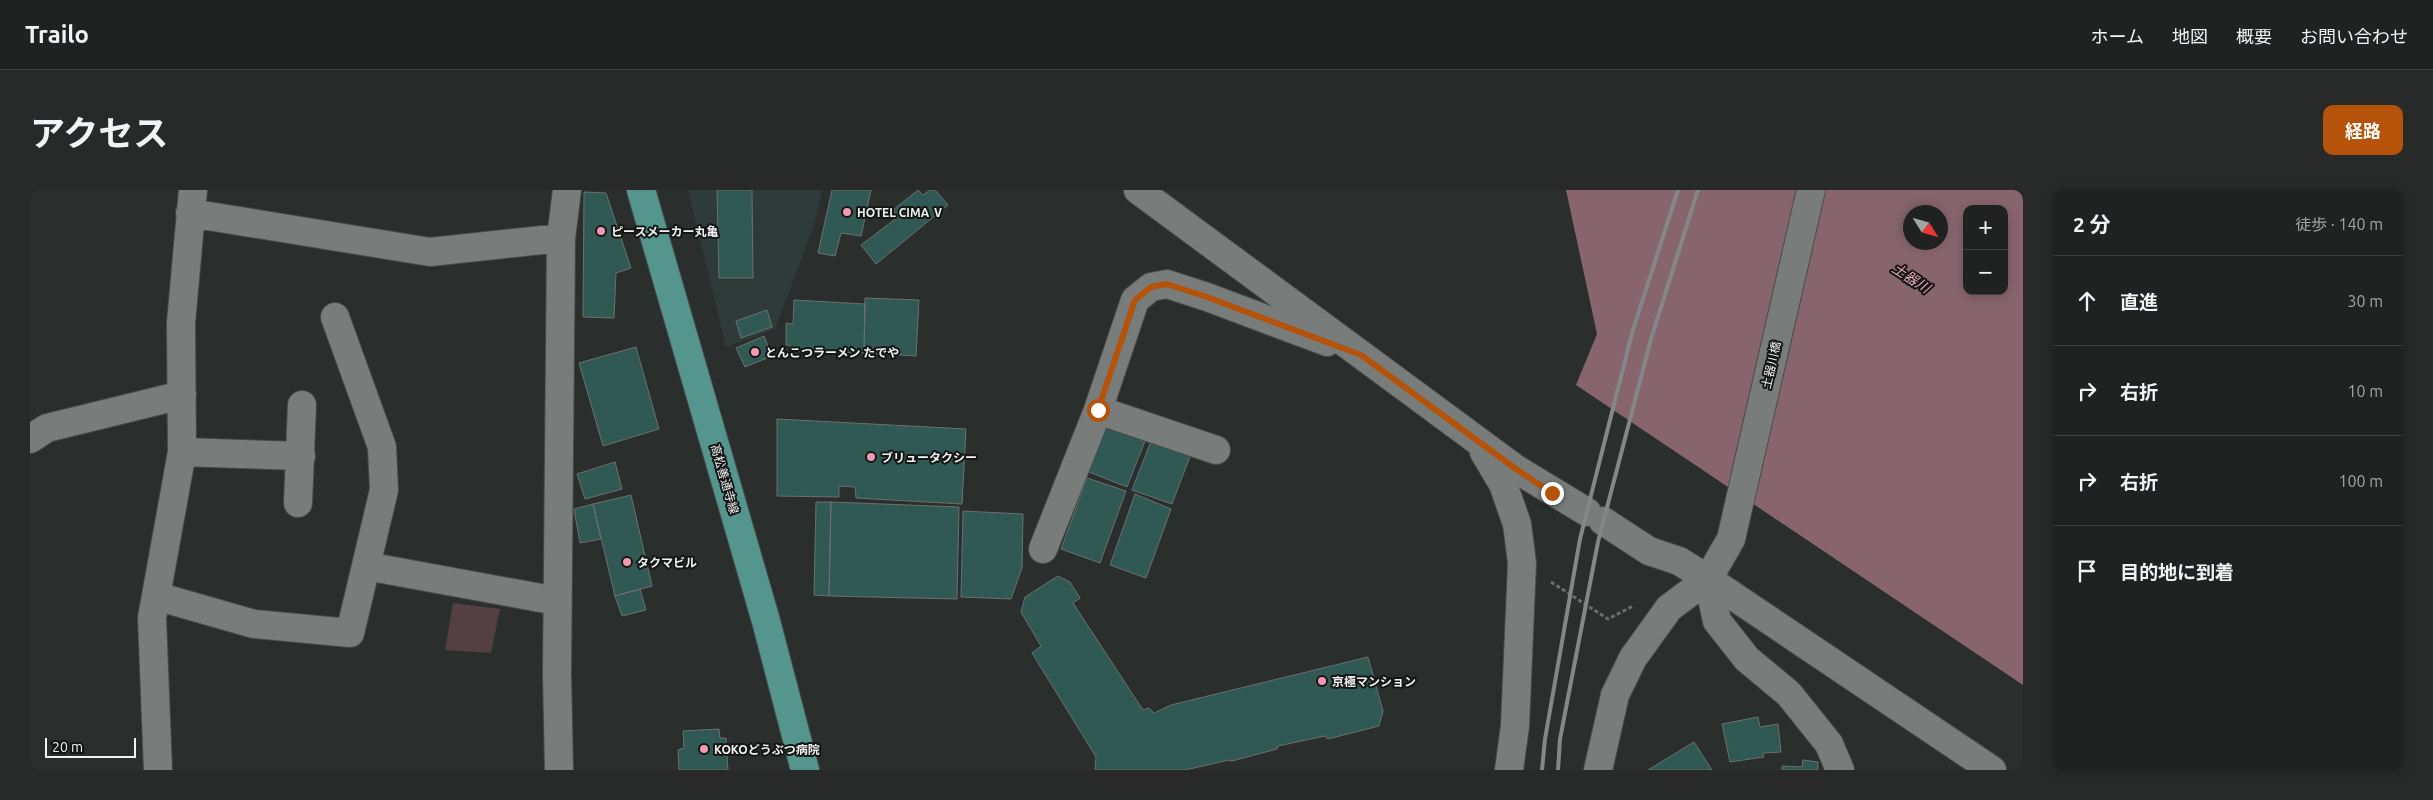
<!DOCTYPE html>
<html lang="ja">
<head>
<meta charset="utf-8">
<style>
	body { margin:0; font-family:Ubuntu,"Noto Sans JP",sans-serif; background:#282a2a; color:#f1f3f6 }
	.controls { position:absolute; right:15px; top:15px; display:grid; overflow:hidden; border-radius:10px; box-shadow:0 2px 12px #0003 }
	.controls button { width:45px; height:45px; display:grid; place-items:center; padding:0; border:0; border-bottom:1px solid #3d3f40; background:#202222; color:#f1f3f6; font:25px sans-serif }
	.compass { position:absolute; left:1873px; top:15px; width:45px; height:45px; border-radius:50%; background:#202222; box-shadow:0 2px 12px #0003; rotate:127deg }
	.scale { position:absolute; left:15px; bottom:12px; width:91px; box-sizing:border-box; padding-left:5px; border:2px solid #f1f3f3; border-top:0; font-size:14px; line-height:18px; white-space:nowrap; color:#f1f3f3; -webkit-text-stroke:4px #141515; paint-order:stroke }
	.stop { position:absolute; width:15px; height:15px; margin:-11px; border:4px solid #b45309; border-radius:50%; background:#fff }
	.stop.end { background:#b45309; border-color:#fff; box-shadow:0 1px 5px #0008 }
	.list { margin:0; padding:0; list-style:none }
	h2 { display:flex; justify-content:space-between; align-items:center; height:65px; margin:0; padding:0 20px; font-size:21px }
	h2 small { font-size:16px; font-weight:400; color:#a2a4a5 }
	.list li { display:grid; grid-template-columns:32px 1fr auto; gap:15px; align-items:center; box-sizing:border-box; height:90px; padding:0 20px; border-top:1px solid #3d3f40 }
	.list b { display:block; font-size:19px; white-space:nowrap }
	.list em { font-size:16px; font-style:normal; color:#a2a4a5 }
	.icon { flex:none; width:28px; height:28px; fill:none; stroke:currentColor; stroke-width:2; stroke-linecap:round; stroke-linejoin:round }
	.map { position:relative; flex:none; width:1993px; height:580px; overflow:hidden; border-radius:10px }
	header { display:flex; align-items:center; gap:30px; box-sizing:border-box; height:70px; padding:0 25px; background:#202222; border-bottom:1px solid #3d3f40 }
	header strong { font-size:24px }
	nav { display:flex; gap:28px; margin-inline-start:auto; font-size:18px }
	.intro { display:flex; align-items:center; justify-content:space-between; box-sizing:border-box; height:120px; padding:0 30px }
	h1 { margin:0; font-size:35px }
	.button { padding:12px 22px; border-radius:10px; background:#b45309; color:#fff; font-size:18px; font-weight:700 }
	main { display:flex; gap:30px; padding:0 30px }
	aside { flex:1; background:#202222; border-radius:10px; box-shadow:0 2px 12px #0003 }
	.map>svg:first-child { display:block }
</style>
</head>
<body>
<header>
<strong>Trailo</strong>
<nav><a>ホーム</a><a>地図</a><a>概要</a><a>お問い合わせ</a></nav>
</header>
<div class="intro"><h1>アクセス</h1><a class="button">経路</a></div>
<main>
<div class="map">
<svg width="1993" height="580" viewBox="0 0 1993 580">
	<rect width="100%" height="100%" fill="#2a2e2d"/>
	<path fill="#2f3b39" d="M658,0H792L784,36L745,139L696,157Z"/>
	<path fill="#543f44" d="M423,413L470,419L461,463L415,460Z"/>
	<path fill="#88656d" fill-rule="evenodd" d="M1536,0H1993V495L1546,195L1567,144ZM1937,19H1974V101H1937ZM1880,22H1910V52H1880Z"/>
	<path fill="#315953" stroke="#6b706f" d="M687,0H722L723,88H689Z
		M802,0H841L831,46L811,43L805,66L788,63Z
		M888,0L893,5L900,0H905L918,15L846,74L831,55L868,27L863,20Z
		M554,2L576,3L601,78L586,83L584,128L553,127Z
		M835,108L889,110L886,166L834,163Z
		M764,110L835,114L834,163L761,161L760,155H756V133L763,134Z
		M737,120L742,137L711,148L706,131Z
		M734,146L742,166L715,177L706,158Z
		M606,157L629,239L573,256L549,173Z
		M747,229L936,239L932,314L826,308L825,297L809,296V307L747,306Z
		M1078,232L1117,246L1097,297L1059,282Z
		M1121,251L1161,264L1142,314L1102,300Z
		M585,272L592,299L555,309L547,284Z
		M1057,288L1096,301L1070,373L1031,359Z
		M1105,304L1141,319L1116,388L1080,375Z
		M601,305L622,396L585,406L563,314Z
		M786,312H801L799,406L784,405Z
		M801,312L929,317L927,409L799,406Z
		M563,314L571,349L550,353L544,319Z
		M933,321L993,324L992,378L981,409L931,407Z
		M1028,386L1040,392L1050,408L1043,413L1113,520L1119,518L1124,523L1141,515L1338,467L1353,521L1349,536L1298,549L1295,546L1248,556L1247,559L1202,571L1199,570L1155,580H1065L1066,567L1002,463L1011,456L991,422L995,407Z
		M610,399L616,420L592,426L585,406Z
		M1728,527L1730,537L1748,534L1751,562L1733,563L1734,567L1700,572L1692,534Z
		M689,539L690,548H696L698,580H649L648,560L654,558L653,541Z
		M1664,552L1682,580H1618Z
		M1773,570L1788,572V580H1752V576L1772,577Z"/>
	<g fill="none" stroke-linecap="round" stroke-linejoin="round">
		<g stroke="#484b4a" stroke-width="30">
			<path id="minor" d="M1108,0L1486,279L1557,322
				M160,23L400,62L531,48
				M1068,220L1186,260
				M0,249L17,238L152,205
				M152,262L271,266
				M1454,262L1473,294L1487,334L1492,373L1485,536L1479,580
				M268,313L272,215
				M1573,331L1619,361L1649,371L1678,389L1962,580
				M1013,359L1068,220L1105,110L1121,97L1137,94L1177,107L1297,152
				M336,376L527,411
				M1678,389L1687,431L1717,469L1759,504L1799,554L1810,580
				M126,406L224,434L320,443L354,300L352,257L305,127
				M128,580L122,428L152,262L151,133L163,0
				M529,580L527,483L531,48L537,0
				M1568,580L1585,505L1603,468L1639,418L1678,389L1701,349L1781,0"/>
		</g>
		<g stroke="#484b4a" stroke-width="30">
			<path id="major" d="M611,0L736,431L775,580"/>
		</g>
		<path stroke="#6b6e6d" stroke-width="3" stroke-dasharray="4 2.5" stroke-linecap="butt" d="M1521,392L1578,429L1603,416"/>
		<use href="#minor" stroke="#787d7c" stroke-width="28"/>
		<use href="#major" stroke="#54968d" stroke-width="28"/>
		<path stroke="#848787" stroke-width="4" d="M1512,580L1515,549L1550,349L1602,143L1648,0
			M1528,580L1530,549L1568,352L1621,149L1668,0"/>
	</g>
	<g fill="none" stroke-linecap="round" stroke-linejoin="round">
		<path stroke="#b45309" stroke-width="6" d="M1068,220L1105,110L1121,97L1137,94L1177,107L1331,165L1486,279L1522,303"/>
	</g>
	<g fill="#f19ab1" stroke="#141515" stroke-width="2">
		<circle cx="817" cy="22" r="5"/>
		<circle cx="571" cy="41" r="5"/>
		<circle cx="725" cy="162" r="5"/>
		<circle cx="841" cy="267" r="5"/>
		<circle cx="597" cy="372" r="5"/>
		<circle cx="1292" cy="491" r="5"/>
		<circle cx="674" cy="559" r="5"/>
	</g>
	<g text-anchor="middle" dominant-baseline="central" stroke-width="4" stroke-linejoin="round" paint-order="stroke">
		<g font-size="12" font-weight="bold" fill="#f1f3f3" stroke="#141515" text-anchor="start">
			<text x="827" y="22">HOTEL CIMA Ⅴ</text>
			<text x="581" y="41">ピースメーカー丸亀</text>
			<text x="735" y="162">とんこつラーメン たでや</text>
			<text x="851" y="267">ブリュータクシー</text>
			<text x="607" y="372">タクマビル</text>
			<text x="1302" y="491">京極マンション</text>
			<text x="684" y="559">KOKOどうぶつ病院</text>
		</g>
		<g font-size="12" fill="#f1f3f3" stroke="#141515">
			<text transform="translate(1741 175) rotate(-77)">土器川橋</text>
			<text transform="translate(695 289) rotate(74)">高松善通寺線</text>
		</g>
		<g font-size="14" font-style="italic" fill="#e9aaba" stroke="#141515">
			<text transform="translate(1881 88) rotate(33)">土器川</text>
		</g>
	</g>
</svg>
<div class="controls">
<button>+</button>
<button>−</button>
</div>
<svg class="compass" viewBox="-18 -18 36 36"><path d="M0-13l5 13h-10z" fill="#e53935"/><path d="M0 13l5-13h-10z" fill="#a2a4a5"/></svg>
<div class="scale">20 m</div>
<div class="stop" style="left:1068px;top:220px"></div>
<div class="stop end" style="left:1522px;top:303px"></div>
</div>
<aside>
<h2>2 分<small>徒歩 · 140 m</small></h2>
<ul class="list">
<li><svg class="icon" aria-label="ahead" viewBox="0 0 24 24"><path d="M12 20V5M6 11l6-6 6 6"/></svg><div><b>直進</b></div><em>30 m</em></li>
<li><svg class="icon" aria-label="right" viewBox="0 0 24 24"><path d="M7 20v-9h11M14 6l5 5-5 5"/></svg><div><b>右折</b></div><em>10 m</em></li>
<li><svg class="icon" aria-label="right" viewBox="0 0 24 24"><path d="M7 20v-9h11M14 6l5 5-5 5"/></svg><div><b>右折</b></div><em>100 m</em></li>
<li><svg class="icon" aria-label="arrive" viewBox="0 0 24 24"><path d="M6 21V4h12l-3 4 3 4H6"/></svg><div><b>目的地に到着</b></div></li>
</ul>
</aside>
</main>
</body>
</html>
